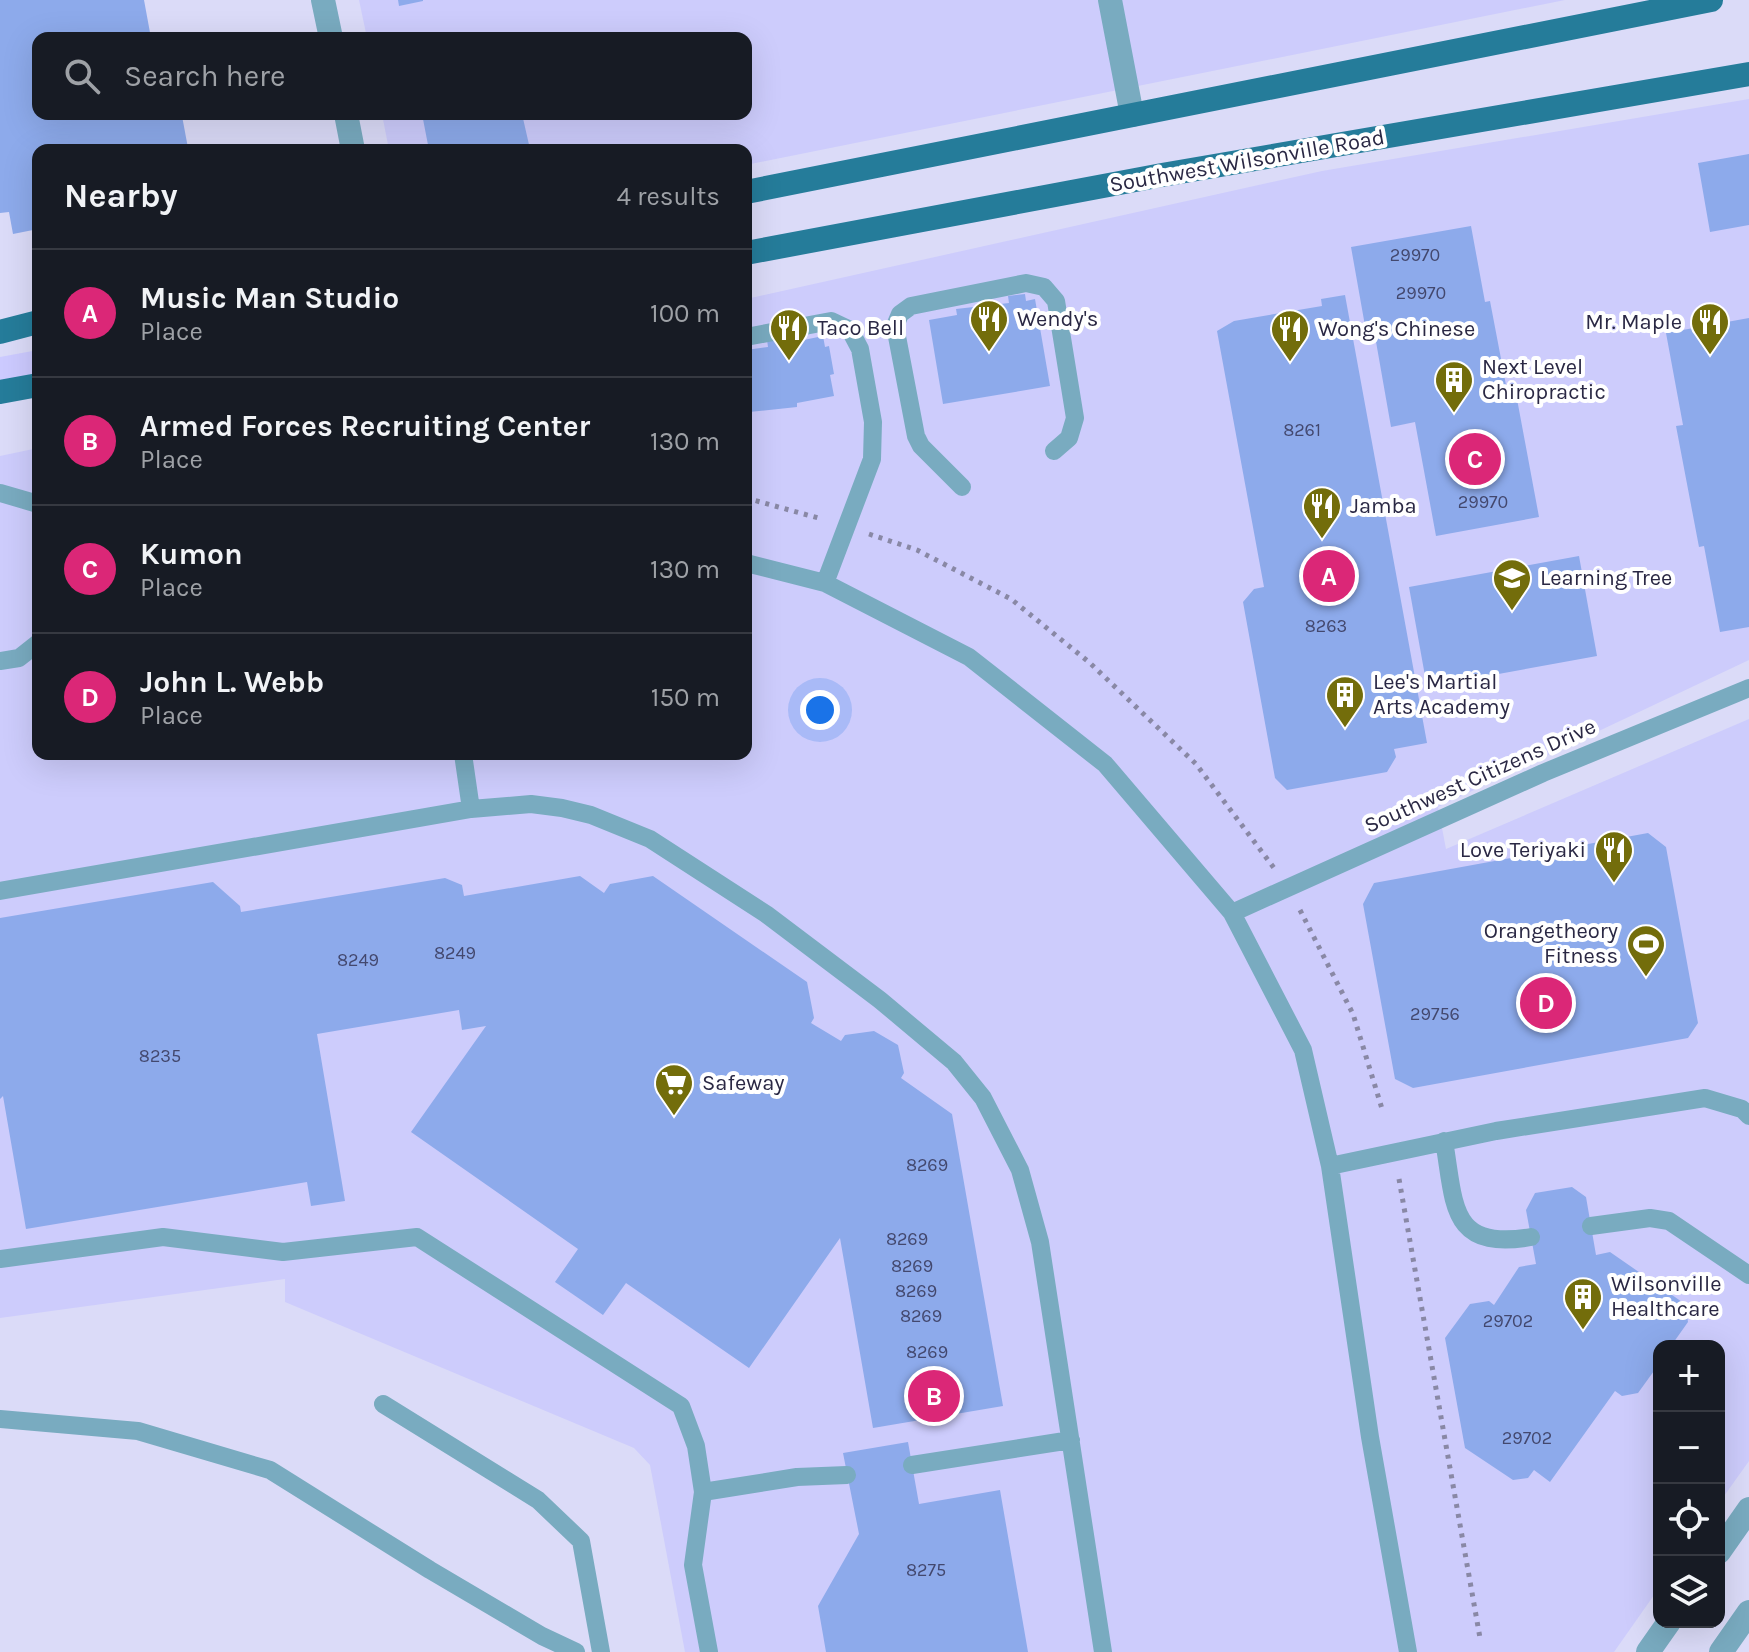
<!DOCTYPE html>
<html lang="en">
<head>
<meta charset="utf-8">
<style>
	body { margin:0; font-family:Karla,sans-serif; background:#20242c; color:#f1f3f6 }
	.controls { position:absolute; right:24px; bottom:24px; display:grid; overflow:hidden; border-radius:16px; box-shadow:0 8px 32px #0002 }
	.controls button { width:72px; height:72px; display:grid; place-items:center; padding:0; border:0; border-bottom:2px solid #363941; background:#171b24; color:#f1f3f6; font:40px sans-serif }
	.you { position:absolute; left:820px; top:710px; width:28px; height:28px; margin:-20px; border:6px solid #fff; border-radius:50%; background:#1a73e8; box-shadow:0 0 0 12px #1a73e833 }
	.badge { display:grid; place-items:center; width:52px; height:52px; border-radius:50%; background:#db2777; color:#fff; font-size:26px; font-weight:700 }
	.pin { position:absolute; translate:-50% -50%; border:4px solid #fff; box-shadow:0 2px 8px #0006 }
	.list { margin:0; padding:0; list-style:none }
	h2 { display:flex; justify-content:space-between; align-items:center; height:104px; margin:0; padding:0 32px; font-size:34px }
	h2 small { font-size:26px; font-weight:400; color:#9ea1a6 }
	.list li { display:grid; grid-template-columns:52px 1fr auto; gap:24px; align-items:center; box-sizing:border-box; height:128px; padding:0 32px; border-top:2px solid #363941 }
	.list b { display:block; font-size:30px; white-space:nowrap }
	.list p { margin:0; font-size:26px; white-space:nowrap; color:#9ea1a6 }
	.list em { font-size:26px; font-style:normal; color:#9ea1a6 }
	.icon { flex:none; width:44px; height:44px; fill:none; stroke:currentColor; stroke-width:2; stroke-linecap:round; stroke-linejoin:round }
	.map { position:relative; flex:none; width:1749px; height:1652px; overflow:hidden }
	.search { position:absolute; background:#171b24; box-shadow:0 8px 32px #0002; left:32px; top:32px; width:720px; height:88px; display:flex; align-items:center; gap:20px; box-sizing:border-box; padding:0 28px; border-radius:16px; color:#9ea1a6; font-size:30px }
	.panel { position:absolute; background:#171b24; box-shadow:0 8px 32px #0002; left:32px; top:144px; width:720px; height:616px; border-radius:16px }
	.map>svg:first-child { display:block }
</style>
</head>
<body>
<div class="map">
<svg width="1749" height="1652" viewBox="0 0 1749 1652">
	<rect width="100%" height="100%" fill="#dbdbf8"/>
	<path fill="#cdccfc" d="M359,0H1565L746,165V150H389L382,114H746V38H367Z
		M1749,99V660L1438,807L1446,849L1749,719V1461L1719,1503V1346H1659V1588L1614,1652H685L650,1465L634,1448L285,1302V1279L0,1318V456L38,448V754H746V299L1322,171Z"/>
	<path fill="#cccaff" d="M38,350V373L0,381V357Z"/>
	<path fill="#8daaeb" d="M0,0H144L151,38H38V114H175L176,118L182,116L188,148L38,150V229L13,234L9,212L0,213Z
		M398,0H423V1L399,6Z
		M422,114H522L530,149L429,150Z
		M1749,154V225L1710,232L1698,163Z
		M1471,226L1485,302L1490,301L1506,385L1514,383L1539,517L1436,536L1415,422L1391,427L1375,336L1367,337L1351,247Z
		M1025,294L1026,301L1035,299L1050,386L943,404L929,320L957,315L956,309L1009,303L1008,296Z
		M1345,295L1427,743L1394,749L1396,757L1387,772L1287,790L1275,778L1243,602L1254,589L1264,587L1217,331L1234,321L1322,306L1321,299Z
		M1749,318V627L1720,632L1704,546L1699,547L1676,426L1683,425L1666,333Z
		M793,336L794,342L823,336L825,347L829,346L834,374L830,375L834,396L797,403V407L749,412L746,350L768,347L767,340Z
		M1579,556L1597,656L1427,687L1409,587Z
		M1648,833L1666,847L1698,1023L1688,1038L1413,1088L1395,1079L1363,904L1374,883Z
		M580,876L604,893L610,884L653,876L807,982L814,1018L811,1023L841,1041L845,1035L874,1031L898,1045L904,1073L901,1078L952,1114L1003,1406L873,1428L840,1238L749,1368L626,1283L603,1315L555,1282L578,1249L411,1132L486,1026L462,1030L459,1010L317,1034L345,1201L311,1206L307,1182L26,1229L3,1096L0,1099V918L213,882L240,906L241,912L445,878L462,885L464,896Z
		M1572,1187L1586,1197L1596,1255L1610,1252L1685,1304L1688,1322L1671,1346H1659V1364L1638,1393L1622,1396L1615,1391L1550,1482L1534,1470L1528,1478L1513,1480L1465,1448L1445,1338L1470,1304L1489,1301L1494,1305L1519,1267L1536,1264L1526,1210L1535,1193Z
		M908,1442L919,1504L1000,1490L1028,1652H826L818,1606L859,1534L843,1453Z"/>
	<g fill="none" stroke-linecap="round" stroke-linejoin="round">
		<path stroke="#8988a5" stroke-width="5" stroke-dasharray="4 6" stroke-linecap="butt" d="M746,498L822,519
			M869,534L917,550L1011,599L1090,663L1196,764L1274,868
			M1300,910L1353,1014L1383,1112
			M1399,1179L1480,1638"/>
		<path stroke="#79abc0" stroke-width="18" d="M746,337L831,321L850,330L860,349L873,422L872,459L825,583
			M962,487L921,446L916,436L895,326L900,314L911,306L1026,283L1044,287L1056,301L1075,418L1069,438L1054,451
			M0,493L38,504
			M746,563L825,583L969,657L1105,764L1232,913L1303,1050L1330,1166L1370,1437L1408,1652
			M0,661L19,658L38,643
			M463,754L471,809
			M0,891L471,809L531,804L562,808L591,815L650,839L766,914L880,1000L954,1062L983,1098L1020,1170L1040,1242L1103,1652
			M1232,913L1543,773L1749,688
			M1444,1141C1455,1204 1449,1251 1531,1237
			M1330,1166L1496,1131L1705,1098L1742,1109L1749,1116
			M1591,1226L1650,1218L1669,1221L1749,1275
			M0,1259L163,1237L283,1252L417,1237L681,1406L696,1446L703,1492L693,1565L709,1652
			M383,1404L538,1500L581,1541L601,1652
			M0,1419L138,1431L270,1470L430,1570L542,1636L576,1652
			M912,1465L1071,1440
			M703,1492L797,1477L847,1475"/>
		<path stroke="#79abc0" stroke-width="24" d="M323,0L331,38
			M1110,0L1132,115
			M346,114L353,150"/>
		<path stroke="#79abc0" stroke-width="24" d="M1719,1552L1749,1509
			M1648,1652L1669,1622
			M1721,1652L1749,1612"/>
		<path stroke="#257c9a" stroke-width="24" d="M746,192L1711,0
			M746,253L1162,175L1749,74
			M0,332L38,322
			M0,392L38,385"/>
	</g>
	<defs>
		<g id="restaurant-pin" transform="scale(2)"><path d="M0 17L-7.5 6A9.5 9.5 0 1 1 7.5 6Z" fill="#736d0b" stroke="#fff"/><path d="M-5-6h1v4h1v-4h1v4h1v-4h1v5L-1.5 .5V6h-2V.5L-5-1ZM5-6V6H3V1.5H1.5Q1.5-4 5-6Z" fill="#fff"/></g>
		<g id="building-pin" transform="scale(2)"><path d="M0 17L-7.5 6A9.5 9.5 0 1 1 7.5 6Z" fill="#736d0b" stroke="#fff"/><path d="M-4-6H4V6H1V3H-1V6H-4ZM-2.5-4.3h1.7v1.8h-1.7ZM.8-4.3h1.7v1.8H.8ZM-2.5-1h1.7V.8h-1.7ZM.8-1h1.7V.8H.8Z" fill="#fff"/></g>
		<g id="school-pin" transform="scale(2)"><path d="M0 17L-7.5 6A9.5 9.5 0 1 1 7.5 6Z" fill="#736d0b" stroke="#fff"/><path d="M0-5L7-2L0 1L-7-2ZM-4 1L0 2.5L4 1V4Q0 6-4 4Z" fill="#fff"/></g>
		<g id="stadium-pin" transform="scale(2)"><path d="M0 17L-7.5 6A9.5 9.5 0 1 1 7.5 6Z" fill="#736d0b" stroke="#fff"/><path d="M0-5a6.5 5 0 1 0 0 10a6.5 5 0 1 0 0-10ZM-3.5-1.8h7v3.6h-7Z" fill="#fff"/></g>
		<g id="supermarket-pin" transform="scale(2)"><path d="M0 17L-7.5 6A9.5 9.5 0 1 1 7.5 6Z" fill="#736d0b" stroke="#fff"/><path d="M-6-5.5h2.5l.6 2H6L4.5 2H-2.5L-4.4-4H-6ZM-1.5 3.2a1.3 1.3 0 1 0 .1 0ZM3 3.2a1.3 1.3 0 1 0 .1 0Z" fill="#fff"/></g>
	</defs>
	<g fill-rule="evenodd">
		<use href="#restaurant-pin" x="989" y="319"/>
		<use href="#restaurant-pin" x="1710" y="322"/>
		<use href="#restaurant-pin" x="789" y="328"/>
		<use href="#restaurant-pin" x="1290" y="329"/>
		<use href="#building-pin" x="1454" y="380"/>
		<use href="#restaurant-pin" x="1322" y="506"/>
		<use href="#school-pin" x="1512" y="578"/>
		<use href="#building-pin" x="1345" y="695"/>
		<use href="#restaurant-pin" x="1614" y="850"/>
		<use href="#stadium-pin" x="1646" y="944"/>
		<use href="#supermarket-pin" x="674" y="1083"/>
		<use href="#building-pin" x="1583" y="1297"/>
	</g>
	<g text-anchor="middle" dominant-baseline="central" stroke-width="8" stroke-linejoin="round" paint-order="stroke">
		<g font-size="18" fill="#43486e">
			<text x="1415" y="255">29970</text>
			<text x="1421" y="293">29970</text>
			<text x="1302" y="430">8261</text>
			<text x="1483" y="502">29970</text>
			<text x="1326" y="626">8263</text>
			<text x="455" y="953">8249</text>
			<text x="358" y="960">8249</text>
			<text x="1435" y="1014">29756</text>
			<text x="160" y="1056">8235</text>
			<text x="927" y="1165">8269</text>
			<text x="907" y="1239">8269</text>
			<text x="912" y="1266">8269</text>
			<text x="916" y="1291">8269</text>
			<text x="921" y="1316">8269</text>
			<text x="1508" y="1321">29702</text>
			<text x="927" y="1352">8269</text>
			<text x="1527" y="1438">29702</text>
			<text x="926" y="1570">8275</text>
		</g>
		<g font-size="22" fill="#2a2844" stroke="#fff">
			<text transform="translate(1247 161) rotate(-10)">Southwest Wilsonville Road</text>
			<text transform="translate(1480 776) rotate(-24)">Southwest Citizens Drive</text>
		</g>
		<g font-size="22" fill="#2a2844" stroke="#fff" text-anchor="start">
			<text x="1017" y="319">Wendy's</text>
			<text x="1682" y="322" text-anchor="end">Mr. Maple</text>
			<text x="817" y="328">Taco Bell</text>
			<text x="1318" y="329">Wong's Chinese</text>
			<text x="1482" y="367">Next Level<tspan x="1482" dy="25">Chiropractic</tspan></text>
			<text x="1350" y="506">Jamba</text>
			<text x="1540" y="578">Learning Tree</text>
			<text x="1373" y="682">Lee's Martial<tspan x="1373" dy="25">Arts Academy</tspan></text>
			<text x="1586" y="850" text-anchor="end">Love Teriyaki</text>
			<text x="1618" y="931" text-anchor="end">Orangetheory<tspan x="1618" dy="25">Fitness</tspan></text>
			<text x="702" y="1083">Safeway</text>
			<text x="1611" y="1284">Wilsonville<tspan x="1611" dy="25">Healthcare</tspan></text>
		</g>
	</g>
</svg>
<div class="controls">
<button>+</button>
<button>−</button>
<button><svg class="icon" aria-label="locate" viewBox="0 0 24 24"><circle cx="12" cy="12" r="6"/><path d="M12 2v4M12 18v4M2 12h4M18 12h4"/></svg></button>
<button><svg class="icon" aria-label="layers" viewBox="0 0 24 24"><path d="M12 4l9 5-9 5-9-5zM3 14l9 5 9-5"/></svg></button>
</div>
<div class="you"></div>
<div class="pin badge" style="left:1329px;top:576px">A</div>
<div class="pin badge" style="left:934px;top:1396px">B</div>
<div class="pin badge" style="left:1475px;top:459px">C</div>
<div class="pin badge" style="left:1546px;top:1003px">D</div>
<div class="search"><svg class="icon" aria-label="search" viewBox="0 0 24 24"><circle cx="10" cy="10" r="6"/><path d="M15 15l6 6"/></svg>Search here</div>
<section class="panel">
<h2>Nearby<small>4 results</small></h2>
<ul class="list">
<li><span class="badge">A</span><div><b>Music Man Studio</b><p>Place</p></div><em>100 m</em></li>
<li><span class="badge">B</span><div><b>Armed Forces Recruiting Center</b><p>Place</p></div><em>130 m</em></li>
<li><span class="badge">C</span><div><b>Kumon</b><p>Place</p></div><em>130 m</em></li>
<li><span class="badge">D</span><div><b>John L. Webb</b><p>Place</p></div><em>150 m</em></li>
</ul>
</section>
</div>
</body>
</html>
